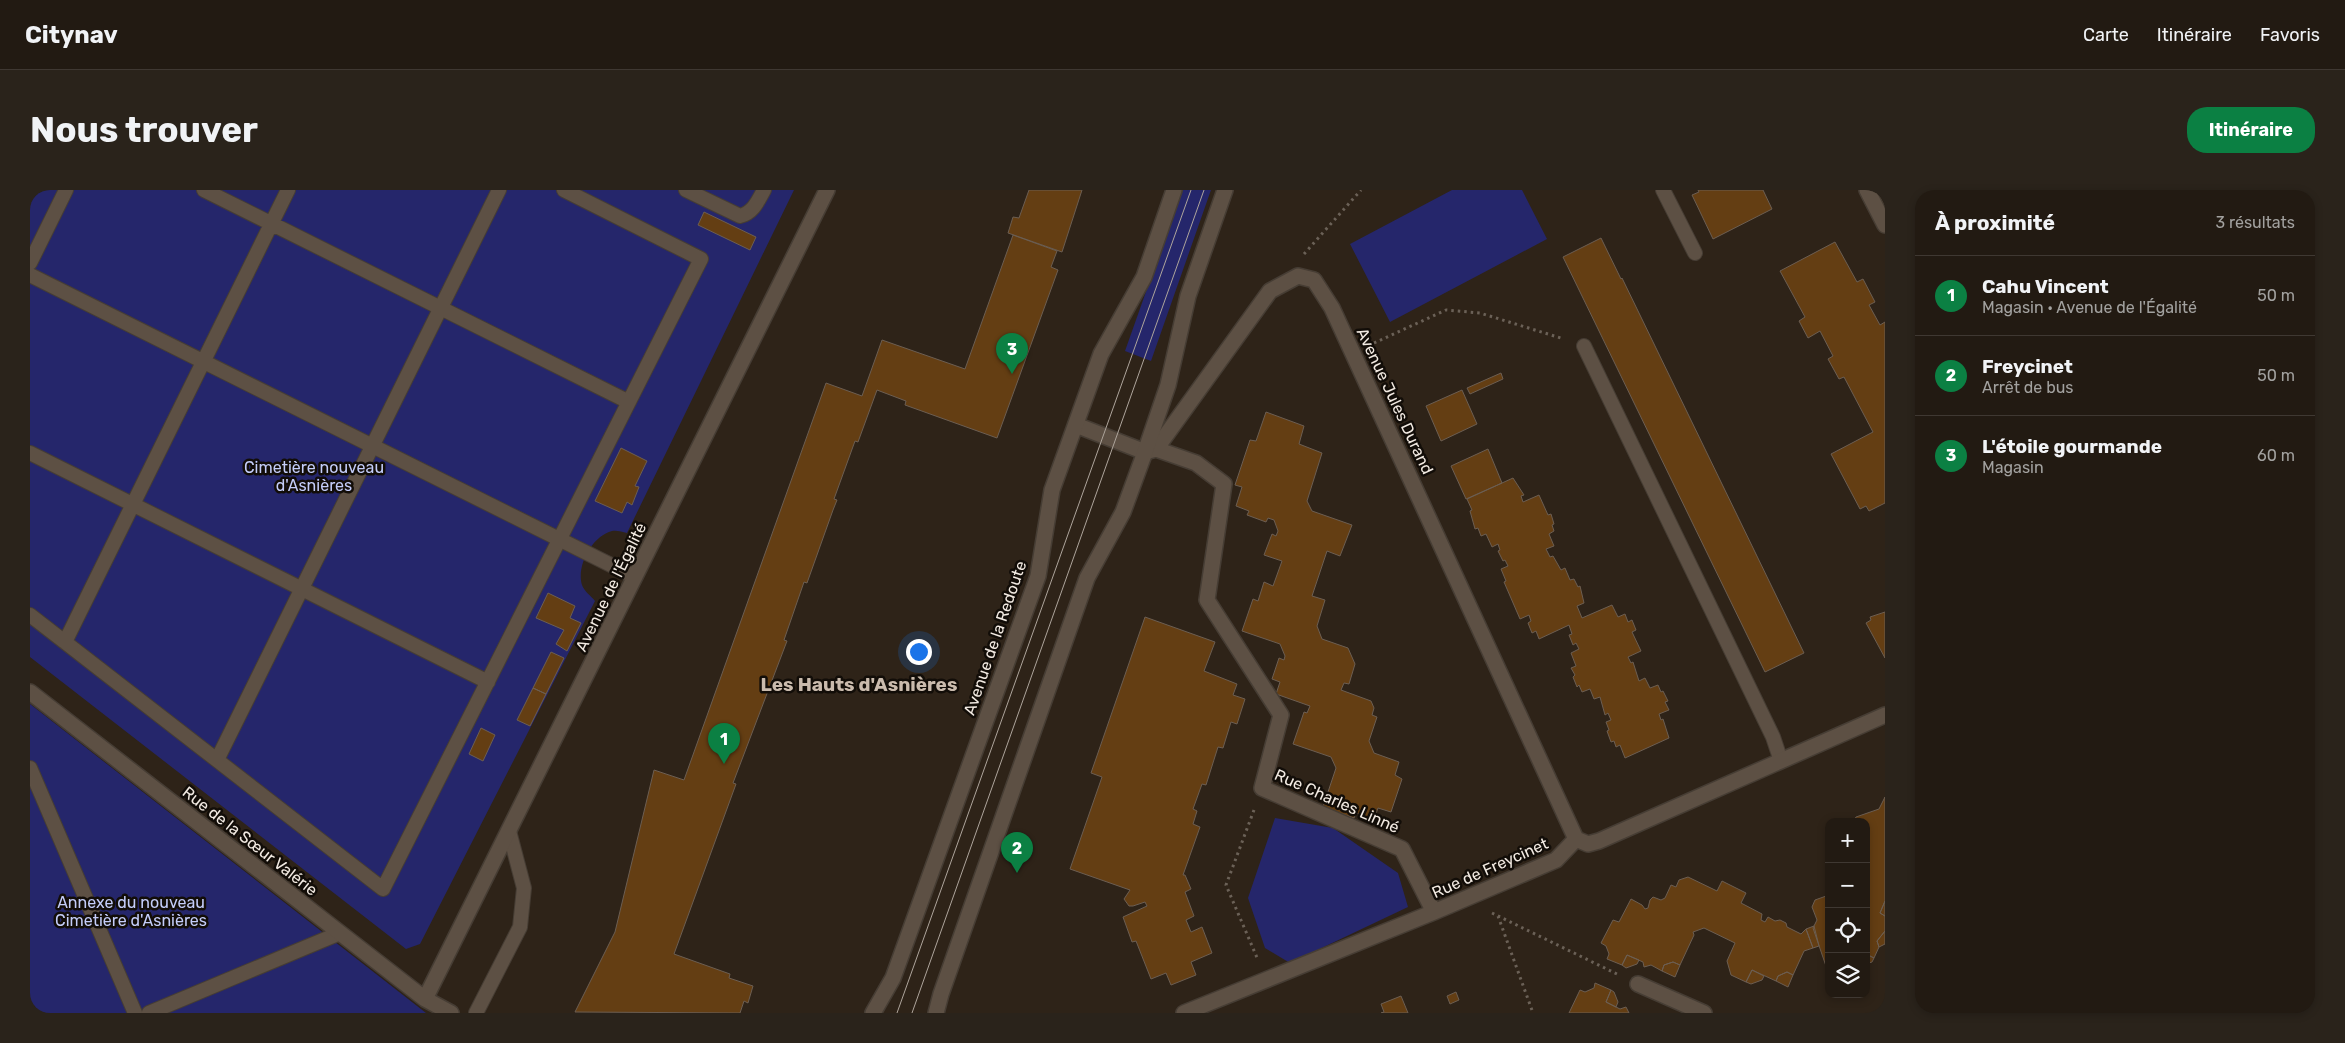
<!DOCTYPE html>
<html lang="fr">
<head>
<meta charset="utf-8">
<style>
	body { margin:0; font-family:Rubik,sans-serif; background:#2a231b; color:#f1f3f6 }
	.controls { position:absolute; right:15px; bottom:15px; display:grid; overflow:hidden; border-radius:10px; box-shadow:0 2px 8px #0003 }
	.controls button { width:45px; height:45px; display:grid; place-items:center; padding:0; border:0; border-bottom:1px solid #3f3832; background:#221a12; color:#f1f3f6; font:25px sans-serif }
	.you { position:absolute; left:888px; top:461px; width:18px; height:18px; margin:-12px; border:4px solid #fff; border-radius:50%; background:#1a73e8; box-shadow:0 0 0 8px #1a73e833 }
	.badge { display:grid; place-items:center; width:32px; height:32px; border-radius:50%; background:#0b8043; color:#fff; font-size:16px; font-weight:700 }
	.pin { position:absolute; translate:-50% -41px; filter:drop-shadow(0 1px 2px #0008) }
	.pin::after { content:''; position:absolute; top:26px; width:18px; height:15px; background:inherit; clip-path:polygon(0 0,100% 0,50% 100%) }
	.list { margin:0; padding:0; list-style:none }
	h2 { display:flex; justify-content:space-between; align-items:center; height:65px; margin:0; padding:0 20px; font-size:21px }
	h2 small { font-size:16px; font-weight:400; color:#a2a19f }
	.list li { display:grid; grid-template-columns:32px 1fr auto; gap:15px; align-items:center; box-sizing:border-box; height:80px; padding:0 20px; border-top:1px solid #3f3832 }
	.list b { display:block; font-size:19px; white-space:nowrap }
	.list p { margin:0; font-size:16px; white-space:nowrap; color:#a2a19f }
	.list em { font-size:16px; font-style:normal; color:#a2a19f }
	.icon { flex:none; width:28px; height:28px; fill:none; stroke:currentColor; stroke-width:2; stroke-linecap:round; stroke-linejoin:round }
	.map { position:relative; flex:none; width:1855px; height:823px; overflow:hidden; border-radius:20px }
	header { display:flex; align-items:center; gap:30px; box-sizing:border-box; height:70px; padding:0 25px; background:#221a12; border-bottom:1px solid #3f3832 }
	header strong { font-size:24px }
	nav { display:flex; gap:28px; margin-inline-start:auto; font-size:18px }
	.intro { display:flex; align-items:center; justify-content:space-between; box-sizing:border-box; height:120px; padding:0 30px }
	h1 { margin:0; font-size:35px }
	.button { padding:12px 22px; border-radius:20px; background:#0b8043; color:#fff; font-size:18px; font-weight:700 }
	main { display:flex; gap:30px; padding:0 30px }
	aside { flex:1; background:#221a12; border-radius:20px; box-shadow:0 2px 8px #0003 }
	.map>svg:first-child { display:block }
</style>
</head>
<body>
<header>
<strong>Citynav</strong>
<nav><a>Carte</a><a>Itinéraire</a><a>Favoris</a></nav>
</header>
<div class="intro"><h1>Nous trouver</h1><a class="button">Itinéraire</a></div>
<main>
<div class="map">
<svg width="1855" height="823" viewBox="0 0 1855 823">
	<rect width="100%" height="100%" fill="#2e2318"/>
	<path fill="#25266b" d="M0,0H764L597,343C592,342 587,340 582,341C562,346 546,376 552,395C554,401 561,406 565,411L390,754L376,759L0,467Z
		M1152,0H1181L1121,171L1095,161Z
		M1422,0H1492L1517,49L1360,132L1320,54Z
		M0,514L396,823H0Z
		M1245,628L1303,638L1368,683L1378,717L1260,773L1235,758L1218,708Z"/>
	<path fill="#643e13" stroke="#6c5e52" d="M999,0H1052L1032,62L978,43L983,27L989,28Z
		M1668,0H1733L1742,19L1683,49L1662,5L1669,2Z
		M674,22L726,47L720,60L668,35Z
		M983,45L1027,61L1021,77L1028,80L967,248L875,215L876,211L847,200L828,252L825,251L804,309L807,310L803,320L777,393L774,392L754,450L757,451L703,593L706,594L644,764L700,784L699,788L723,796L718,813L714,811L710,823L545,822L585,742L624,580L654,590L796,193L832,206L852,150L935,179Z
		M1571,48L1591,89L1592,88L1774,463L1735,482L1533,67Z
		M1805,52L1827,92L1833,89L1845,112L1839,115L1850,135L1855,132V313L1839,321L1836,316L1830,319L1801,264L1843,242L1814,187L1809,189L1798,169L1803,166L1790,141L1778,148L1769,131L1775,127L1750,81Z
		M1471,183L1473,189L1440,204L1437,198Z
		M1432,200L1447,234L1411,251L1396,216Z
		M1236,222L1274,236L1269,254L1292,263L1277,311L1282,321L1322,335L1310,366L1297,361L1282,406L1295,410L1287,436L1292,449L1318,458L1325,474L1319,494L1314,493L1311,500L1341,511L1344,518L1342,525L1347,527L1339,551L1344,563L1369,572L1365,585L1372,589L1361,622L1348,618L1344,629L1326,623L1324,628L1293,617L1306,578L1301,567L1263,554L1274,522L1277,523L1280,516L1246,504L1250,492L1242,489L1249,468L1254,470L1255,466L1250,454L1212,441L1223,409L1228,411L1234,392L1243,396L1252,371L1234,365L1242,344L1246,346L1248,341L1244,330L1238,328L1236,332L1217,325L1219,321L1206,316L1212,297L1205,295L1220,250L1226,251Z
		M591,258L617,271L605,296L609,297L602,315L597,312L592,323L565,311Z
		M1458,259L1472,293L1436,309L1421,276Z
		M1483,288L1494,305L1491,306L1493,312L1509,305L1518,325L1521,324L1524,334L1522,335L1524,341L1519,344L1524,356L1516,359L1520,367L1523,366L1531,380L1535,378L1540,390L1544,389L1548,397L1550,396L1554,413L1547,416L1552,428L1582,415L1588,427L1595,424L1598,432L1602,430L1606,440L1602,442L1611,461L1598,467L1601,473L1603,472L1609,491L1615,488L1620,498L1628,495L1631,502L1633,501L1638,511L1635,512L1639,520L1629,524L1631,530L1633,529L1639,548L1595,568L1590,555L1586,557L1584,551L1581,552L1577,541L1579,540L1576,532L1581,530L1578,523L1575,525L1570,507L1564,509L1560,499L1552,502L1549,495L1547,497L1543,487L1545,485L1541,478L1546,476L1541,463L1549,459L1546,453L1543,455L1539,445L1542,444L1539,435L1509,449L1506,441L1502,443L1498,433L1501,431L1499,425L1490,429L1474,392L1476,391L1471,379L1478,376L1475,370L1473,371L1468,361L1470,360L1468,354L1462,357L1456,344L1451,346L1448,338L1445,339L1440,321L1442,320L1437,309Z
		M518,403L545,416L540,428L551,433L537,461L526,454L534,440L506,428Z
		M1855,422V468L1836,433L1841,430L1840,427Z
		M1115,427L1185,452L1174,481L1207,494L1203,505L1215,509L1207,534L1201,532L1193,558L1188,557L1176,595L1172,594L1163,619L1167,621L1163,634L1170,637L1153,685H1155L1161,699L1155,702L1164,726L1156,730L1161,742L1172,737L1182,763L1161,772L1166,785L1141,795L1136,783L1121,789L1106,751L1102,752L1093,727L1117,716L1115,712L1103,716H1099L1094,709L1100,700L1040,679L1072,587L1061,583Z
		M521,462L534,468L516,504L503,498Z
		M503,498L516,504L500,536L487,530Z
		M451,538L465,545L453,571L439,564Z
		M1855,607V711L1850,723L1855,726V741L1847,751L1849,757L1844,768L1836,764V632H1823L1826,627L1849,619Z
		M1658,687L1687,701L1692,691L1716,703L1711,713L1732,724L1731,730L1735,732L1738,727L1745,731L1750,730L1756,733L1757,737L1771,744L1776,739L1783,758L1774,761L1763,785L1757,782L1748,786L1746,791L1722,780L1716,792L1701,785L1697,771L1705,753L1674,738L1663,742L1664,745L1650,775L1643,772L1634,775L1632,781L1621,775L1614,777L1613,772L1597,765L1592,775L1577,769L1579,764L1576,756L1571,753L1583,730L1589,732L1601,709L1612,715L1615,719L1618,718L1620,710L1623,707L1631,710L1635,708L1641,695L1646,697L1649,690Z
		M1799,705V782H1798L1783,738L1787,730L1782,717L1785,710Z
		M1855,711V726L1850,723Z
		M1784,736L1789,756L1783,758L1776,739Z
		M1855,741V754L1849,757L1847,751Z
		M1836,764L1844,768L1842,772L1836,774Z
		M1597,765L1609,770L1607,774L1596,778L1592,775Z
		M1643,772L1650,775L1645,787L1632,781L1634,775Z
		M1722,780L1734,786L1732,790L1721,794L1716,792Z
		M1757,782L1763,785L1758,797L1746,791L1748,786Z
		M1565,793L1581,800L1576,812L1590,819L1596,817L1599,823H1539L1550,800L1555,802L1564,798Z
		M1581,800L1584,802L1588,812L1586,817L1576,812Z
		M1426,802L1429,810L1420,814L1417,806Z
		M1371,806L1378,823H1351L1354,822L1351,814Z"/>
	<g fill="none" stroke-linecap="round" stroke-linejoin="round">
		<g stroke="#463d34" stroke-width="16">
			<path id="lane" d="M174,0L599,212
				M656,0L710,26C723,23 728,11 734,0
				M1633,0L1665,63
				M0,73L36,0
				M0,85L605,387
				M1554,156L1743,547L1751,571
				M0,263L458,492
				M0,425L353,699L671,69L534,0
				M35,452L258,0
				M187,570L469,0
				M0,578L105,823
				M119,823L310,743
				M446,823L490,737L494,698L479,641"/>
		</g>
		<g stroke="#463d34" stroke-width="18">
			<path id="street" d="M1837,0L1855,35
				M1046,235L1115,262L1126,259L1240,101L1268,86L1284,90L1302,118L1546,649
				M1126,259L1166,273L1194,294L1177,410L1251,525L1232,598L1372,659L1404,722
				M0,502L395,809L421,823
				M1546,649L1558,654L1569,651L1855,525
				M1608,794L1674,823
				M395,809L797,0
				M1154,823L1404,722L1526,670L1546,649"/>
		</g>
		<g stroke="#463d34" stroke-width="18">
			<path id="secondary" d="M843,823L863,788L1008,386L1022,300L1071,164L1114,87L1144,0
				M906,823L911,804L1057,388L1093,322L1115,262L1138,195L1158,106L1195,0"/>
		</g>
		<path stroke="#6b6157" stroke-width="3" stroke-dasharray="2.5 4" stroke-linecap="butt" d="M1274,64L1331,0
			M1344,153L1416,120L1450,123L1534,149
			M1224,620L1196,695L1228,770
			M1462,723L1589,785
			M1468,726L1503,823"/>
		<use href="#lane" stroke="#5d5044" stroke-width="14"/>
		<use href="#street" stroke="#5d5044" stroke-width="15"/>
		<use href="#secondary" stroke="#5d5044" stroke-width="15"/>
		<path stroke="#aea59c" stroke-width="1" d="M867,823L1161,0
			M882,823L1174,0"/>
	</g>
	<g text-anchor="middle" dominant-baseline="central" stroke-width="5" stroke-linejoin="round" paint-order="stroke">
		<g font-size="16" fill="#f2eae2" stroke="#120d08">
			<text transform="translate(1365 211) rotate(65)">Avenue Jules Durand</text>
			<text transform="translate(581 397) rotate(-64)">Avenue de l'Égalité</text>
			<text transform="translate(965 448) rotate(-71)">Avenue de la Redoute</text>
			<text transform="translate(1307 611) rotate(24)">Rue Charles Linné</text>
			<text transform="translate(220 651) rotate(38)">Rue de la Sœur Valérie</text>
			<text transform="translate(1460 678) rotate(-24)">Rue de Freycinet</text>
		</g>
		<g font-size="16" fill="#c4cdfa" stroke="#120d08">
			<text x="284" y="277">Cimetière nouveau<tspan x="284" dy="18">d'Asnières</tspan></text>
			<text x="101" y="712">Annexe du nouveau<tspan x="101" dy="18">Cimetière d'Asnières</tspan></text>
		</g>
		<g font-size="19" font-weight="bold" fill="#cabbad" stroke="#120d08">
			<text x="829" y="494">Les Hauts d'Asnières</text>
		</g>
	</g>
</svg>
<div class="controls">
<button>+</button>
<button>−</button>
<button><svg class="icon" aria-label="locate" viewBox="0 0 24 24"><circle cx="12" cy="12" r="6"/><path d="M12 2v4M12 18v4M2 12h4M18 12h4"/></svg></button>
<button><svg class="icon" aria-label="layers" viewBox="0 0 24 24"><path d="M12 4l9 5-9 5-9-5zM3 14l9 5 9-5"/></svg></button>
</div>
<div class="you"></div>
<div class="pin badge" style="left:694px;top:574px">1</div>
<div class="pin badge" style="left:987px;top:683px">2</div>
<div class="pin badge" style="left:982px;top:184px">3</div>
</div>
<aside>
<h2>À proximité<small>3 résultats</small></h2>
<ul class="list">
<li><span class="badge">1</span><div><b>Cahu Vincent</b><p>Magasin · Avenue de l'Égalité</p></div><em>50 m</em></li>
<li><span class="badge">2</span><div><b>Freycinet</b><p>Arrêt de bus</p></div><em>50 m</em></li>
<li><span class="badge">3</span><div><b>L'étoile gourmande</b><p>Magasin</p></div><em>60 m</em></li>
</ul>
</aside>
</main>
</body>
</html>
